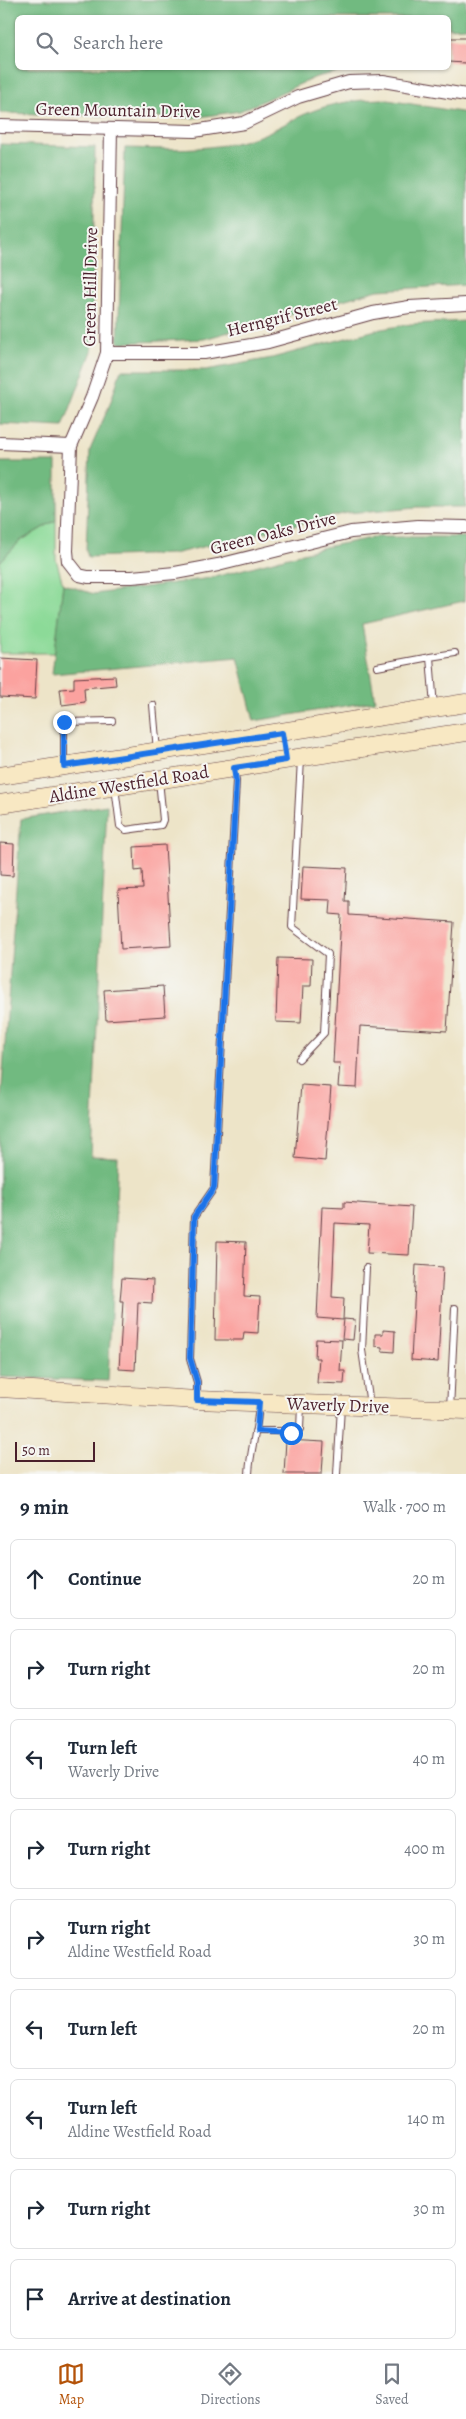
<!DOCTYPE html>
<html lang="en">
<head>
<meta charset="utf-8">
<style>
	body { margin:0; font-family:Alegreya,serif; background:#f2f2f3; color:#1f2937 }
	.scale { position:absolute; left:15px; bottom:12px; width:80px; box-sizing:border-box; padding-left:5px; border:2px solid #4a1f2b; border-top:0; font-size:14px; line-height:18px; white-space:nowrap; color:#4a1f2b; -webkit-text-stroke:4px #f6f6f2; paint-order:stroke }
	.stop { position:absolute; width:15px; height:15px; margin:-11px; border:4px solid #1a73e8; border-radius:50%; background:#fff }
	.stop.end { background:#1a73e8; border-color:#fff; box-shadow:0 1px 5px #0008 }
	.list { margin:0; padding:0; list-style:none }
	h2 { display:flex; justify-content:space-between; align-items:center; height:65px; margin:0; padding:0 20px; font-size:21px }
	h2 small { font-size:16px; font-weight:400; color:#747a83 }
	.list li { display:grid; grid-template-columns:32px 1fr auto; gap:15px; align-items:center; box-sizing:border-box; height:80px; margin:0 10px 10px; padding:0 10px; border:1px solid #e0e1e3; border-radius:8px }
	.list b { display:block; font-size:19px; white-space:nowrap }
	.list p { margin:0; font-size:16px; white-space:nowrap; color:#747a83 }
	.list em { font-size:16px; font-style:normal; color:#747a83 }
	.icon { flex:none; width:28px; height:28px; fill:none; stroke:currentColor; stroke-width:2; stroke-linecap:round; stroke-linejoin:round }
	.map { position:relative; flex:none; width:466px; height:1474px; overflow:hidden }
	.search { position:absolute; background:#fff; box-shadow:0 1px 4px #0004; left:15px; right:15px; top:15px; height:55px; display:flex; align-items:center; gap:12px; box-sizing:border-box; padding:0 18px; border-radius:8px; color:#747a83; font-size:19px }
	.sheet { height:875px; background:#fff }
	nav { display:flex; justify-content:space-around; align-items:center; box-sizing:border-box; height:70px; border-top:1px solid #e0e1e3; background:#fff; font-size:14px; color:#747a83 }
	nav a { display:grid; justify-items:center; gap:2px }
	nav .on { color:#b45309 }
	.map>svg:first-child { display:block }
</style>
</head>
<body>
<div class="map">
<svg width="466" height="1474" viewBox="0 0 466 1474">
	<rect width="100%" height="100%" fill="#f6f6f2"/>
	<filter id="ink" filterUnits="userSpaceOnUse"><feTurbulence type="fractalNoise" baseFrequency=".02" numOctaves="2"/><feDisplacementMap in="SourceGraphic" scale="10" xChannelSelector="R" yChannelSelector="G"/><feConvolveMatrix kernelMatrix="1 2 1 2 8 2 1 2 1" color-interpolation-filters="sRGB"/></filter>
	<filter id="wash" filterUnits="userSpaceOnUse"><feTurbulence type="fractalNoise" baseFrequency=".0096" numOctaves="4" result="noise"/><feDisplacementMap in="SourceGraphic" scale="20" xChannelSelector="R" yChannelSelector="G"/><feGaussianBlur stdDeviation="1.12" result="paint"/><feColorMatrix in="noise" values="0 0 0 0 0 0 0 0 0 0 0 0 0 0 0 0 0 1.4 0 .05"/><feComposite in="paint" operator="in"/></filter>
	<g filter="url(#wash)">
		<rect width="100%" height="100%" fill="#ede4c8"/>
		<path fill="#8cda98" stroke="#6b7c62" d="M56,520V559L63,584L55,653H0V562L20,541Z"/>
		<path fill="#71ba80" stroke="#5e6c56" d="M0,0H466V27L449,28L448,18H18V68H380L347,70L316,77L240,111L193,118L0,113Z
			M382,99L466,113V285L378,290L204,339L118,343L125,148C166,149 207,151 247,140C267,135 285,123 303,115C329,103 354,100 382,99Z
			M0,144L95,147L92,351L63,427L0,424Z
			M466,321L465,507H417L347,513L173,554L88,557L86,550L90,450L110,404L121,370H206L272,358L376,330L411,324Z
			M0,462H56V520L20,541L0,562Z
			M377,537H466L464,601L362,624L375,701L254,721L238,657L52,674L63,584L94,594L211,578L325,547Z
			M107,805L91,1156L118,1157L108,1381L0,1377V1113L21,819Z"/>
		<g id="blocks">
			<path fill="#fba29f" d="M448,38H466V63L448,62Z
				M0,658L37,660L35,699L0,697Z
				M115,676L116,685L84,688L85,702L62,705L60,689L74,688V678Z
				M0,843L14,844L13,876L0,875Z
				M165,845L171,946L121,949L118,890L143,889L142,870L135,871L134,847Z
				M303,866L347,868L345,901H349V915L454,922L447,1031L360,1026L357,1088L338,1087L340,1063H333L341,915L330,914L331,900L301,899Z
				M278,958L312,959L311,986H303L301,1023L276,1022Z
				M163,986L165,1016L106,1020L104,990Z
				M301,1085L331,1087L325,1161L295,1158Z
				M344,1202L412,1207L409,1255L367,1253L369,1225L335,1223L332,1297L344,1298L343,1320L317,1318L322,1207L344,1208Z
				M217,1241L246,1242L244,1296L260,1297L258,1333L244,1332L243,1340H215Z
				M416,1265L443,1267L438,1362L411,1360Z
				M122,1278L153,1280L152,1303L138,1302L135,1370L119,1369L123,1301H120Z
				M344,1319L355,1320L353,1340L342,1339Z
				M383,1330L395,1331L394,1352L382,1351V1347L375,1346V1334H383Z
				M316,1339L342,1340L340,1371H345L344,1384L317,1383L319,1358H315Z
				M286,1440L324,1442L322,1474H284Z"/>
		</g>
	</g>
	<g filter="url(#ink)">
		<use href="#blocks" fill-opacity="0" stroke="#623d43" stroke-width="1"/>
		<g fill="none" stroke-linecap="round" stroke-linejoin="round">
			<g stroke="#623d43" stroke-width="8">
				<path id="lane" d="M430,657L455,653
					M377,667L430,657L434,707
					M153,705L157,751
					M64,765V722L112,721
					M115,787L120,826L126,830L161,825L163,820L159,780
					M299,1059L324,1033L328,954L292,927L301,759
					M366,1268L362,1350L370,1405
					M197,1398V1382L190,1359L194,1217L214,1188L236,781L234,769
					M450,1409L455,1308
					M257,1431H297L300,1429L301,1405
					M249,1474C250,1450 258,1428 259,1404
					M337,1474L341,1407"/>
			</g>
			<g stroke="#623d43" stroke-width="14">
				<path id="street" d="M0,126L194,131L244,123L298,97L349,82L383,81L466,95
					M111,129L107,353L92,397L71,446L67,551L68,561L79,575L88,577H132L175,573L218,565L351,532L418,526L466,527
					M107,353H204L268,342L373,313L409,307L466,304
					M0,443L71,446"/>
			</g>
			<g stroke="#623d43" stroke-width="19">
				<path id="secondary" d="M0,776L466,703
					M0,804L466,732
					M0,1388L197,1400L466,1410"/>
			</g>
			<use href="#lane" stroke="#fff" stroke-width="6"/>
			<use href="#street" stroke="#fff" stroke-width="12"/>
			<use href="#secondary" stroke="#f8e8c3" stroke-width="18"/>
		</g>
	</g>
	<g fill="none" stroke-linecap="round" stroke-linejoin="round" filter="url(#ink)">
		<path stroke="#1a73e8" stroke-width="6" d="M64,722V766L282,733L286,760L234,768L236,782L214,1188L194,1217L190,1358L197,1382V1400L259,1402L257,1431L291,1433"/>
	</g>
	<g text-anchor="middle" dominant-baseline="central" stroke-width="4" stroke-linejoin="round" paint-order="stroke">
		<g font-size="18" fill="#4a1f2b" stroke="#f6f6f2">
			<text transform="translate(118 110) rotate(1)">Green Mountain Drive</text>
			<text transform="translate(90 287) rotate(-89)">Green Hill Drive</text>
			<text transform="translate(282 317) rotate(-14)">Herngrif Street</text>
			<text transform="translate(273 533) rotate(-14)">Green Oaks Drive</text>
			<text transform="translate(129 784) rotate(-9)">Aldine Westfield Road</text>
			<text transform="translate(338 1405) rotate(2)">Waverly Drive</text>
		</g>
	</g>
</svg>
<div class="scale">50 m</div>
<div class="stop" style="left:291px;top:1433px"></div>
<div class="stop end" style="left:64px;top:722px"></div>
<div class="search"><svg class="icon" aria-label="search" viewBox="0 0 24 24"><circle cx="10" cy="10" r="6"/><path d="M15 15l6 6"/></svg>Search here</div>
</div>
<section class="sheet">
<h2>9 min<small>Walk · 700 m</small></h2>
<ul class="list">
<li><svg class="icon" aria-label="ahead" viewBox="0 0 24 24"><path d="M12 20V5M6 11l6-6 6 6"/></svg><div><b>Continue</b></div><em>20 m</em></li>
<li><svg class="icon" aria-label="right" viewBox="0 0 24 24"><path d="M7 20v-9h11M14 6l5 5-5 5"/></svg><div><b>Turn right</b></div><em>20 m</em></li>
<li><svg class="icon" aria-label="left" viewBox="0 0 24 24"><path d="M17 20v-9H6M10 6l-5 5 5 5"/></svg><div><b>Turn left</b><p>Waverly Drive</p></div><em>40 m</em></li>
<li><svg class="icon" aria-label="right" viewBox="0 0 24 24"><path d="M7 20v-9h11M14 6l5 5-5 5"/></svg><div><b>Turn right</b></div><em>400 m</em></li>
<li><svg class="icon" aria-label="right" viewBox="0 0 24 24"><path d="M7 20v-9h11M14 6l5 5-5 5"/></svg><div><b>Turn right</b><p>Aldine Westfield Road</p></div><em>30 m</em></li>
<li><svg class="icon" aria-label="left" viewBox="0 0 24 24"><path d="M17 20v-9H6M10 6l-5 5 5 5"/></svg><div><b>Turn left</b></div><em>20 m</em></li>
<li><svg class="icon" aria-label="left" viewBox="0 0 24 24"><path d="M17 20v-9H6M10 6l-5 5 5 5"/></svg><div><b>Turn left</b><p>Aldine Westfield Road</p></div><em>140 m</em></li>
<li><svg class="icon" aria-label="right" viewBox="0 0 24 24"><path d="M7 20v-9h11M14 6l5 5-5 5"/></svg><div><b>Turn right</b></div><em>30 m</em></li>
<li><svg class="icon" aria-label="arrive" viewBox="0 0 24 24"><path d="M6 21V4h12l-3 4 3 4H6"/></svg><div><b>Arrive at destination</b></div></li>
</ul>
</section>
<nav>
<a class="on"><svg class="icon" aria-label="map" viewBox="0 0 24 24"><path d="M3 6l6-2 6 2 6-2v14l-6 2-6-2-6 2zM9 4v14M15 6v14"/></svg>Map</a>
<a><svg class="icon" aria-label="directions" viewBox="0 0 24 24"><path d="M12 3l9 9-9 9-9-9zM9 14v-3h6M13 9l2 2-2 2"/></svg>Directions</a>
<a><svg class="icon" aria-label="saved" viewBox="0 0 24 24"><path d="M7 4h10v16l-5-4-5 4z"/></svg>Saved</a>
</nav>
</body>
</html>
